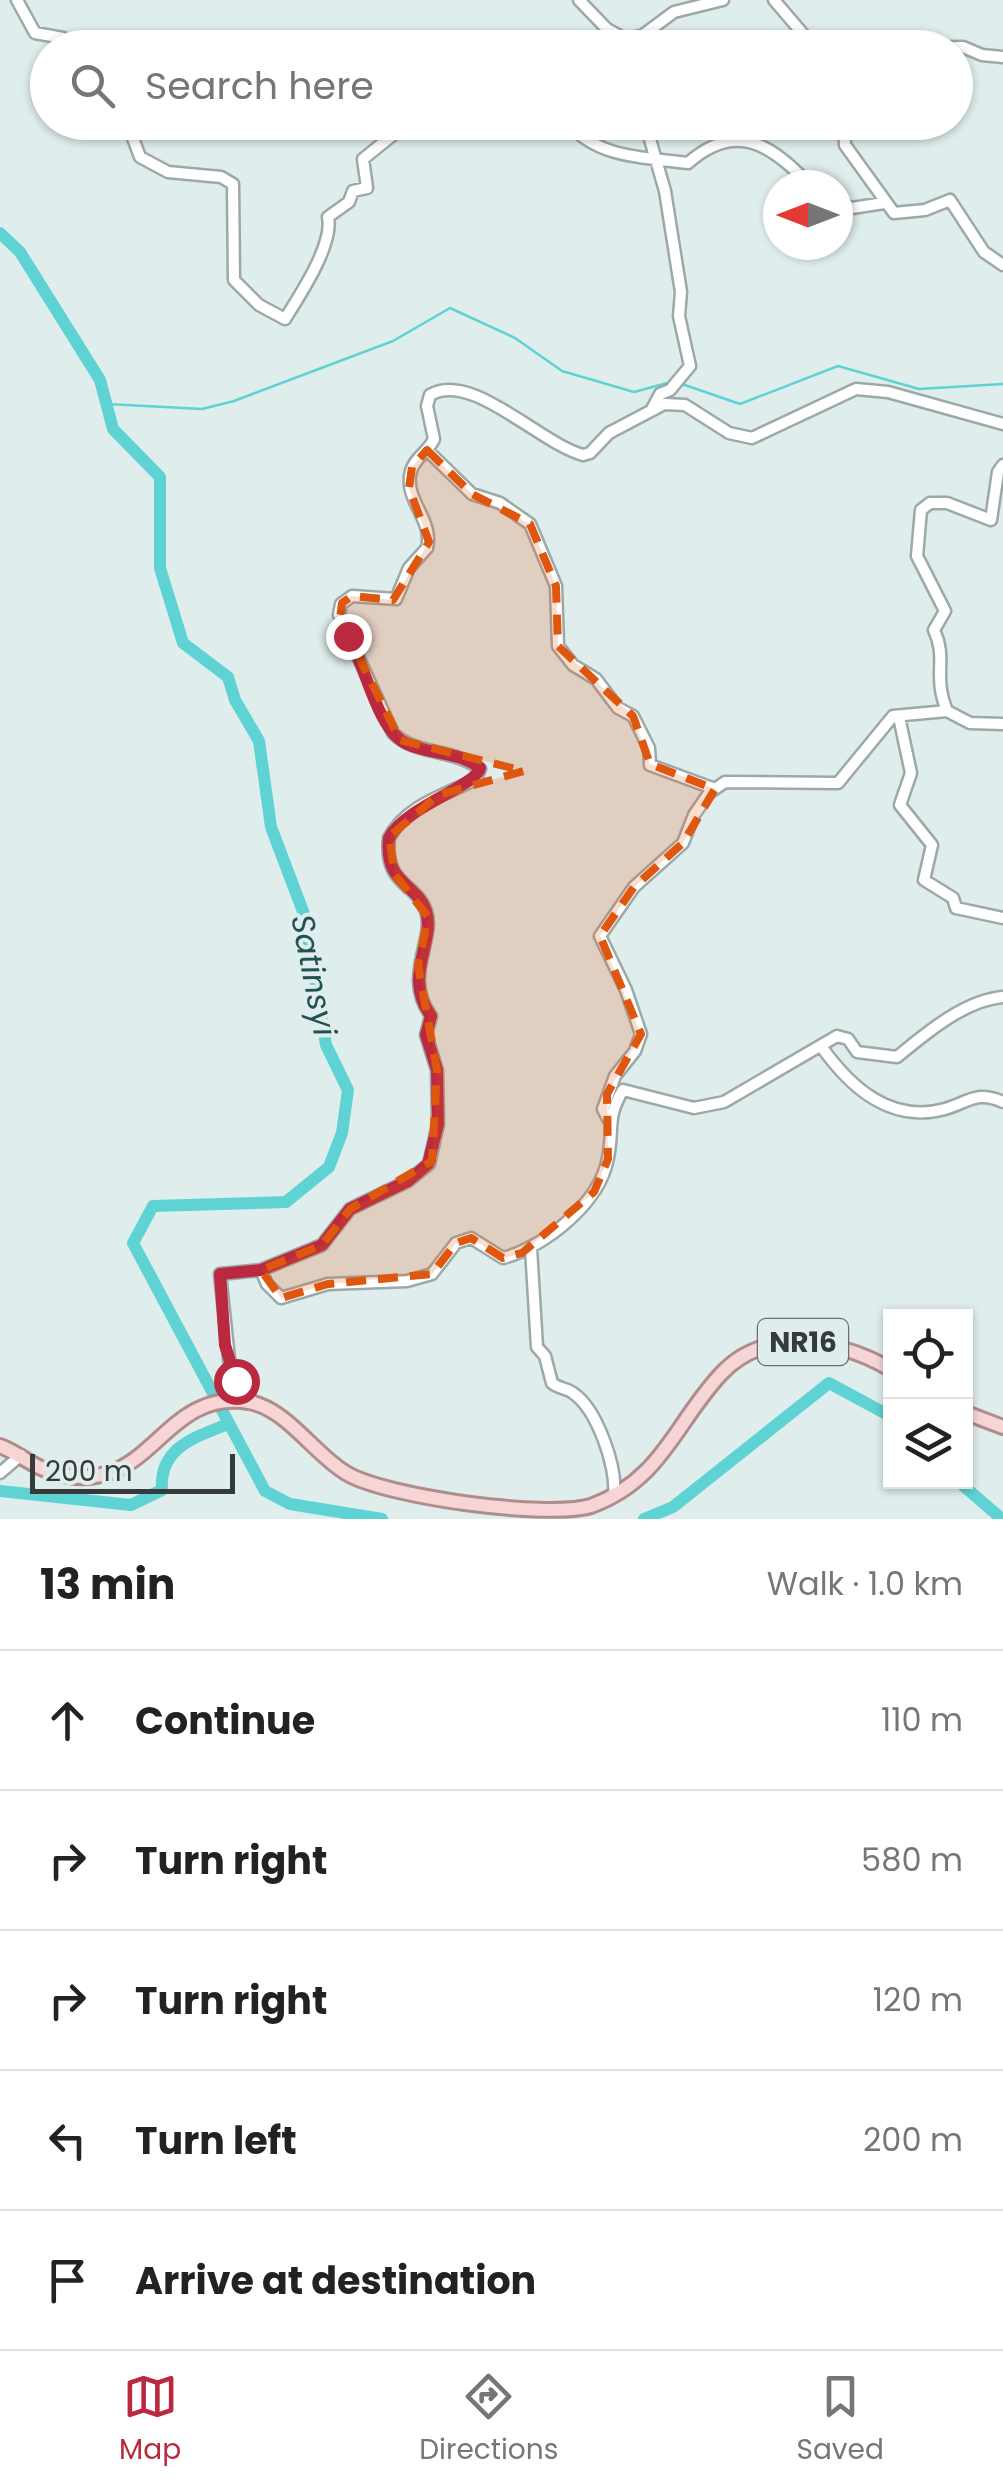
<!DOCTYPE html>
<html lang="en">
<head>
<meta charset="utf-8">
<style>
	body { margin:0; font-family:Poppins,sans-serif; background:#f6f6f6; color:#222 }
	.controls { position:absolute; right:30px; bottom:30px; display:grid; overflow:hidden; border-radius:0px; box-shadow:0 2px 8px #0004 }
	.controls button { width:90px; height:90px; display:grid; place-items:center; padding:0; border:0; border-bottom:2px solid #e0e0e0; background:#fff; color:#222; font:50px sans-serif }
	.compass { position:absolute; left:763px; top:170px; width:90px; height:90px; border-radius:50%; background:#fff; box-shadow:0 2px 8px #0004; rotate:270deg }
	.scale { position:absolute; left:30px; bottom:25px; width:205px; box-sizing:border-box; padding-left:10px; border:5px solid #353a3a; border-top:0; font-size:28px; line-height:35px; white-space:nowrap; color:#353a3a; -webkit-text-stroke:8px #e0eded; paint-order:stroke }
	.stop { position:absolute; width:30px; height:30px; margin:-22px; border:8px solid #ba293f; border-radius:50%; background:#fff }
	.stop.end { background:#ba293f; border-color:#fff; box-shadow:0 2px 10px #0008 }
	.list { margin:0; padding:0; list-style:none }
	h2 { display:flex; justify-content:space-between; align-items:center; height:130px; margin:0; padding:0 40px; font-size:42px }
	h2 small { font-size:32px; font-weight:400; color:#767676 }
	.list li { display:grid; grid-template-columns:65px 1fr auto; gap:30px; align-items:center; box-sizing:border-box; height:140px; padding:0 40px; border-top:2px solid #e0e0e0 }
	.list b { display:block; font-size:38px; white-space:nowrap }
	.list em { font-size:32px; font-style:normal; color:#767676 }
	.icon { flex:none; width:55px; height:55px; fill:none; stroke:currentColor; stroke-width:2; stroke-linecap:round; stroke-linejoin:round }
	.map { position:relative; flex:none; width:1003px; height:1519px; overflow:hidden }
	.search { position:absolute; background:#fff; box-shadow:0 2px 8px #0004; left:30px; right:30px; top:30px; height:110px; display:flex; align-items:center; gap:25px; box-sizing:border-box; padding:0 35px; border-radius:55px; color:#767676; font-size:38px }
	.sheet { height:830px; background:#fff }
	nav { display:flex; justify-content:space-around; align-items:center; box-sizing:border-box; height:140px; border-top:2px solid #e0e0e0; background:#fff; font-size:28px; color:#767676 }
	nav a { display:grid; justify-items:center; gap:5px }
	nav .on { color:#ba293f }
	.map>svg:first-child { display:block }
</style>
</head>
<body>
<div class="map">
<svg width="1003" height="1519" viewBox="0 0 1003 1519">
	<rect width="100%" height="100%" fill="#e0eded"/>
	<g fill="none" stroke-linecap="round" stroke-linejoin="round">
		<path stroke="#5fd2d3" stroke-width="2.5" d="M679,383L740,404L838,366L919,389L1003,384
			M107,404L202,409L234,401L393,341L450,308L515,338L562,371L634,392L671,382"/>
		<path stroke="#5fd2d3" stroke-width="12" d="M0,233L20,252L100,380L113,429L160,477V568L183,643L228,677L235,700L259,741L271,827L304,914L326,1045L348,1090L342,1133L329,1167L286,1202L153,1206L133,1243L265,1491L290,1504L382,1519
			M959,1482L1002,1519
			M0,1491L131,1505L162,1490C159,1448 193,1438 228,1424
			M644,1519L673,1507L829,1383L890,1416"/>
		<g stroke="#9da9a9" stroke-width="15">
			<path id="minor" d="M17,0L35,33L63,38L67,48
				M579,0L607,29L627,40L643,35L674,12L723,0
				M774,0L815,48
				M902,48L963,47L982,55L1003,57
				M127,122L140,157L168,172L221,177L233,184L234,280L259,305L285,319C300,295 334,244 328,217L349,202L353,191L367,188L363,159L409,122
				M567,122C598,159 644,157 688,163C736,121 771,144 810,185
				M645,122L665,191L681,292L679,316L690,366L670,390L660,394L652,409
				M844,122L845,145L894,213L925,210L950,200L984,252L1003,265
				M838,203L852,208L884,203
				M427,450L472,494L500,503L530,524L556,586L558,646L573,665L596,679L618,708L633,716L649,748L650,765L715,789
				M947,711C932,674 948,660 934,630L945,611L917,556L921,510L930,503H947L991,520L998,472L1003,465
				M899,717L911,773L900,805L932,845L924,880L953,898L956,908L1003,918
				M821,1046C850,1087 890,1124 945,1109C969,1102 977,1090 1003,1102
				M608,1119L603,1109L615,1076L635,1051L641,1034L626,990L600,936L634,887L683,843L694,815L709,793L725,782L838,783L893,716L947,711L970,723L1003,724
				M531,1248L537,1347L545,1356L552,1383C559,1389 567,1388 573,1393C597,1409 617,1467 614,1494
				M261,1270L267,1284L281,1298L328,1284L407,1281L432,1274L456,1243L471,1238L503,1258C545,1247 600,1203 608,1158C614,1128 606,1118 623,1090L694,1108L724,1102L837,1036L848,1039L857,1052L897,1057C926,1033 965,1000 1003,997
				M253,1402L230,1368L220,1274L261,1270L322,1245L350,1209L408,1181L429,1164L438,1124L437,1070L426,1035L431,1016C402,976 436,939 426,911C416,882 384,886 389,838C406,805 446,795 476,779L480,769C454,748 416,756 393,733L339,615L341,604L352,596L396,599L409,568L427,548C434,519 403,500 411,471C415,457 429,451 434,439L427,406L430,395C471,370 539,443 583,455L590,453L609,433L664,404L685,405L729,433L752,438L856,389L888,392L1003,424
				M0,1473L21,1455"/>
		</g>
		<g stroke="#af8d8d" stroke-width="18">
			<path id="major" d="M966,1413L1003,1427
				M0,1446C19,1453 34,1468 54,1473C153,1500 159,1388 249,1402C287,1409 314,1454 346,1473C385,1497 547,1519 591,1506C662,1480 675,1423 721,1374C765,1326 840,1340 890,1369"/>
		</g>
		<use href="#minor" stroke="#fff" stroke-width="10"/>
		<use href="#major" stroke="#f7d5d5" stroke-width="12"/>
	</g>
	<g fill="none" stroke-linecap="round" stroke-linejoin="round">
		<path stroke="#ba293f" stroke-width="12" d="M236,1381L225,1345L220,1274L261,1270L322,1245L350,1209L408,1181L428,1164L438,1124L437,1070L426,1035L431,1016C402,976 436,942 426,911C417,883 384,885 389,838C406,806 477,786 480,768C459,751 431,755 407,744C377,731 365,663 348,636"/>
	</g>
	<path fill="#df570e" fill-opacity="0.2" stroke="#df570e" stroke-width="8" stroke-dasharray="20 12" stroke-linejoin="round" d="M427,450L472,494L530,524L556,586L558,646L633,716L650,764L715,789L683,843L634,887L600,936L641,1034L607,1094L608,1159L594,1192L522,1253L503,1258L471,1238L456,1243L432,1274L328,1284L281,1298L261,1270L322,1245L350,1209L432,1161L437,1070L418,965L428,917L395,875L389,837L438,795L524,771L400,740L340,619L342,603L352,596L393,600L429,542L409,488L412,467Z"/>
	<g text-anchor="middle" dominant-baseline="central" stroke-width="8" stroke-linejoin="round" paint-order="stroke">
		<rect fill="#e0eded" stroke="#687070" stroke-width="2.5" x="758" y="1319" width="90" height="46" rx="8"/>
		<g font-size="28" font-weight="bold" fill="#353a3a">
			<text x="803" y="1342">NR16</text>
		</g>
		<g font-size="32" font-style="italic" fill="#1f5252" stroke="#e0eded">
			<text transform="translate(314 975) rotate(79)">Satinsyi</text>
		</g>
	</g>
</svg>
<div class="controls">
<button><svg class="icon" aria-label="locate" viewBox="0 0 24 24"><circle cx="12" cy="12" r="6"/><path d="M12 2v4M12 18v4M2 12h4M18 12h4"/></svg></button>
<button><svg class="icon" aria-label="layers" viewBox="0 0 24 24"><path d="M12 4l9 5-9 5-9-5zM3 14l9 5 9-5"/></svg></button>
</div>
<svg class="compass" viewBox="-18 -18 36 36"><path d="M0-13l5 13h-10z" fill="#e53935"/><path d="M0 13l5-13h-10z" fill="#767676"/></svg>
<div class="scale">200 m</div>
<div class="stop" style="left:236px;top:1381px"></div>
<div class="stop end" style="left:348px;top:636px"></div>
<div class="search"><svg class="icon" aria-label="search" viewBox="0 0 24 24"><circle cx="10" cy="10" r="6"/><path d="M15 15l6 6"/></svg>Search here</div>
</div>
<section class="sheet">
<h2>13 min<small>Walk · 1.0 km</small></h2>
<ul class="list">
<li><svg class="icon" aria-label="ahead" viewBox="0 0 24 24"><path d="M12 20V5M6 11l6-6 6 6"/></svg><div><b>Continue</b></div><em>110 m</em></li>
<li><svg class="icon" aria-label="right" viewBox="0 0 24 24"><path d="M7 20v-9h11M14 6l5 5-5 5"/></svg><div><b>Turn right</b></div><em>580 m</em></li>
<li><svg class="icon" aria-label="right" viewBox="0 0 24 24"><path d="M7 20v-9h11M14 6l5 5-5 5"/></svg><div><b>Turn right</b></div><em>120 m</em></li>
<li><svg class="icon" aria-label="left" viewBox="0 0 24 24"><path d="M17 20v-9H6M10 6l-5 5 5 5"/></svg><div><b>Turn left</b></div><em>200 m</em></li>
<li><svg class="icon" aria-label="arrive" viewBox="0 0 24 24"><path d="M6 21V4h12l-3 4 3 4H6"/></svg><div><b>Arrive at destination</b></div></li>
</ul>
</section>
<nav>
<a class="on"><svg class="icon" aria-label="map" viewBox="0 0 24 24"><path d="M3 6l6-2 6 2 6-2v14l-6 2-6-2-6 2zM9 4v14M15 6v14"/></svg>Map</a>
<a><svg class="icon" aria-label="directions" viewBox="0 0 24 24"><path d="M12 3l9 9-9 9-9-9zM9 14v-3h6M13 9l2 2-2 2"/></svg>Directions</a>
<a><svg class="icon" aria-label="saved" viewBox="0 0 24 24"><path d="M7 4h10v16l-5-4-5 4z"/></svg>Saved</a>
</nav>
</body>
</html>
